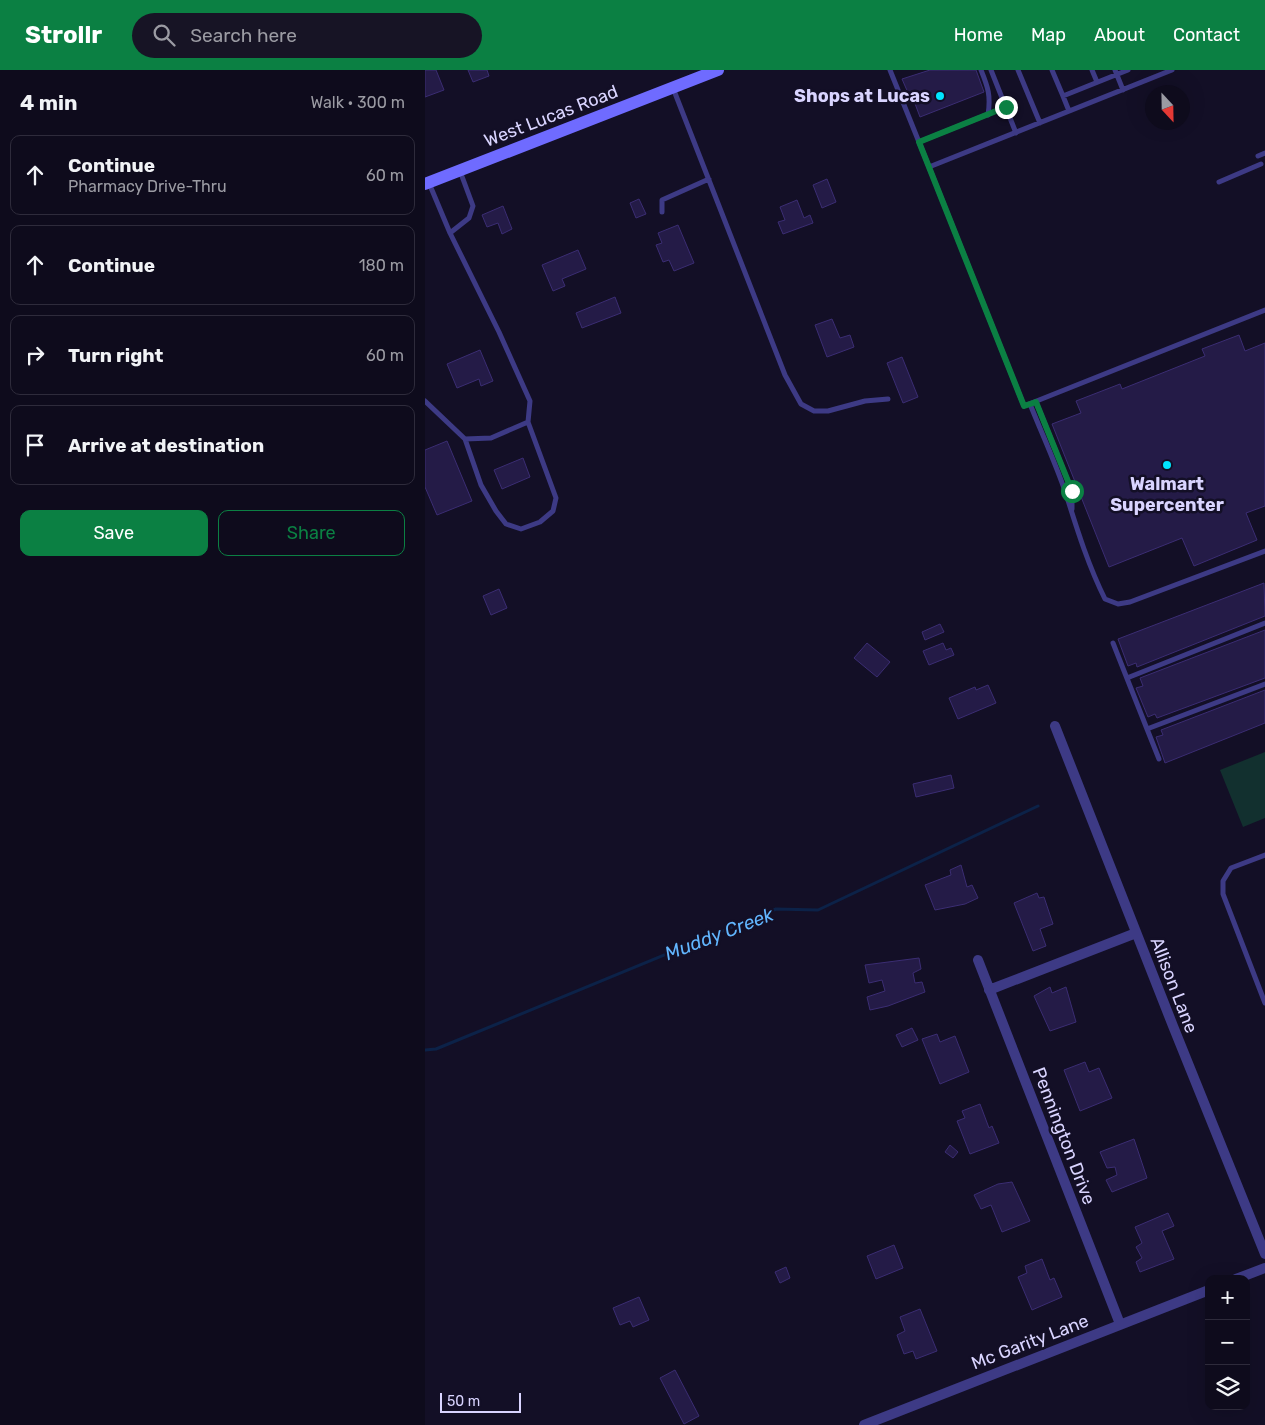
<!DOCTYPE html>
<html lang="en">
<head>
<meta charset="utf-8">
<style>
	body { margin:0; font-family:Rubik,sans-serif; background:#171425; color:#f1f3f6 }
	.controls { position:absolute; right:15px; bottom:15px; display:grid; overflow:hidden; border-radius:10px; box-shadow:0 5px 20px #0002 }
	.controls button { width:45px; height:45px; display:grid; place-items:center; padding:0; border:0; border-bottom:1px solid #2e2b3b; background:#0e0b1c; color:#f1f3f6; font:25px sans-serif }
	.compass { position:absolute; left:720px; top:15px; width:45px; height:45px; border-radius:50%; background:#0e0b1c; box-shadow:0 5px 20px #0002; rotate:158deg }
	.scale { position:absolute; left:15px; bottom:12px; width:81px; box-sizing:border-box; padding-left:5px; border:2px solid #d9d4ff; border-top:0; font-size:14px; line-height:18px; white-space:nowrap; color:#d9d4ff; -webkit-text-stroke:4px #130f26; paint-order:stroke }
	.stop { position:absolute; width:15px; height:15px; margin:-11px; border:4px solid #0b8043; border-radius:50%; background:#fff }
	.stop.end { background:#0b8043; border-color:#fff; box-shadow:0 1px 5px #0008 }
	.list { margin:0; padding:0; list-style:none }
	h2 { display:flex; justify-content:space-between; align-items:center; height:65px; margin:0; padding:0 20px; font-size:21px }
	h2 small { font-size:16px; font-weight:400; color:#9b9ba3 }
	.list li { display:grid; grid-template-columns:32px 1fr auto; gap:15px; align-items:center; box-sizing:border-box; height:80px; margin:0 10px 10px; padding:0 10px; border:1px solid #2e2b3b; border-radius:10px }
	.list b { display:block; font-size:19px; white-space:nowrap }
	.list p { margin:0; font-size:16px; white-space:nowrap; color:#9b9ba3 }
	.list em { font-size:16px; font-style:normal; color:#9b9ba3 }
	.actions { display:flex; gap:10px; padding:15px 20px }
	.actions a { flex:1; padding:11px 0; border:1px solid #0b8043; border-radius:10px; text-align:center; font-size:18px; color:#0b8043 }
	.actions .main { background:#0b8043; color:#fff }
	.icon { flex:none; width:28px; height:28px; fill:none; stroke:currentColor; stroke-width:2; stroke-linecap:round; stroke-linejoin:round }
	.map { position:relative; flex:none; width:840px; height:1355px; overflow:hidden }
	header { display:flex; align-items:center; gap:30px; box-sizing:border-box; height:70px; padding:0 25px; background:#0b8043; color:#fff }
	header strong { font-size:24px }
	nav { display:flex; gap:28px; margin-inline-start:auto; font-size:18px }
	.search { width:350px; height:45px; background:#171425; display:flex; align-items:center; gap:12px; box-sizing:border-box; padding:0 18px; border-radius:28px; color:#9b9ba3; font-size:19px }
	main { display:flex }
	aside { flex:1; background:#0e0b1c }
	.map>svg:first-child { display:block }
</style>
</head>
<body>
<header>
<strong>Strollr</strong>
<div class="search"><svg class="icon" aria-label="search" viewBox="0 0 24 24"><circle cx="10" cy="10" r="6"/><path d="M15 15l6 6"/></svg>Search here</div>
<nav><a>Home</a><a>Map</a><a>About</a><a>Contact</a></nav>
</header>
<main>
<aside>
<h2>4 min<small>Walk · 300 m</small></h2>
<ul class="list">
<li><svg class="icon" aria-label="ahead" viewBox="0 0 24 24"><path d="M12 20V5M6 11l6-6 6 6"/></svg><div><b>Continue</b><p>Pharmacy Drive-Thru</p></div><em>60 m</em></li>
<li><svg class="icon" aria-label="ahead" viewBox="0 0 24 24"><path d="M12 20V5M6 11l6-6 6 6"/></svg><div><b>Continue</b></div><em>180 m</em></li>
<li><svg class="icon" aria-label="right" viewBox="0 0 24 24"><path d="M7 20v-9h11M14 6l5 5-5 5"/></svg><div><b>Turn right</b></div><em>60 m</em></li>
<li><svg class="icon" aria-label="arrive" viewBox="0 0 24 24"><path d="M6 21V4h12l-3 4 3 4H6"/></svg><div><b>Arrive at destination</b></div></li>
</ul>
<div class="actions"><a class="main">Save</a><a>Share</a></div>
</aside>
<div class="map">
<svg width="840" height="1355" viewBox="0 0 840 1355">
	<rect width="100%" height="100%" fill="#130f26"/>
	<path fill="#12302f" d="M840,682V748L818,757L795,700Z"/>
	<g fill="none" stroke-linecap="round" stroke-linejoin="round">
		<path stroke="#0c2248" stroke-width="3" d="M0,980L11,979L351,839L393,840L613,736"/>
	</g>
	<path fill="#241b47" stroke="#3b2d73" d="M0,0H11L19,20L0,27Z
		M43,0H62L64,6L48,12Z
		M505,0H551L559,22L495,47L489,31L487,32L477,9Z
		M402,109L411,132L397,138L388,115Z
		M214,129L221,144L211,148L205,133Z
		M372,130L379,148L385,145L388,153L358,164L353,152L360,150L355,137Z
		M78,136L87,159L77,164L73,153L62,157L57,145Z
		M253,155L269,193L249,201L244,190L238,192L231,175L237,173L233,163Z
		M153,180L161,199L137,209L140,216L128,221L117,195Z
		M190,227L196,243L157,258L151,243Z
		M407,249L415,268L425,265L429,277L402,287L390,255Z
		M814,265L820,281L840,273V436L821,443L832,470L769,496L757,468L684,497L627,354L656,343L651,331L695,314L697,319L780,286L777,279Z
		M55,280L68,311L56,316L54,309L32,318L22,294Z
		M477,287L493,327L478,333L462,293Z
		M22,371L47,431L12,445L0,417V380Z
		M98,388L105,407L77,419L69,400Z
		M839,513L840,546L712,597L711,593L703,596L693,569Z
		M74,519L82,538L66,545L58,526Z
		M515,554L519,562L500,570L497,562Z
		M840,560V608L732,648L730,644L723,647L711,618L718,616L715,608Z
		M442,573L465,592L452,607L429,588Z
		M518,573L521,580L526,578L529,585L504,595L498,581Z
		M563,615L571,633L533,649L524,628L550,617L551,620Z
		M840,620V653L740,693L731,667L738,665L736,660Z
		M526,705L529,718L491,727L488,714Z
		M536,795L542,817L547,815L553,828L540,834L510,840L500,815L526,805L525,800Z
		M612,823L614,828L619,827L628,854L615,859L621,876L608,881L589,833Z
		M494,888L496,899L488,903L490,913L497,912L500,922L463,936L445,940L442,927L460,921L457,910L444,913L440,895Z
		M625,917L627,923L641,917L651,952L625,961L609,926Z
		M487,958L493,970L477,977L471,965Z
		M512,964L515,972L530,966L544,1002L515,1014L497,969Z
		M660,992L664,1002L674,998L687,1028L655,1041L639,1000Z
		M555,1034L564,1058L567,1056L574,1073L545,1084L532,1051L540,1048L537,1041Z
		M709,1069L722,1108L687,1122L681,1110L692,1105L690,1097L682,1098L675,1082Z
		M525,1075L533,1082L528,1088L520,1082Z
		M587,1112L605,1151L577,1162L566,1135L556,1139L549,1125L573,1114Z
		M743,1143L749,1156L737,1161L749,1189L715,1202L711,1192L717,1188L711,1177L717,1173L710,1157Z
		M469,1175L478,1198L451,1209L442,1186Z
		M617,1189L625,1210L629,1208L637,1227L607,1240L593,1207L602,1203L600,1196Z
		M361,1197L365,1208L355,1213L350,1202Z
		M214,1227L224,1250L208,1257L205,1251L195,1255L188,1238Z
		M495,1239L512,1281L491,1289L488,1281L479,1284L472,1265L480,1261L475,1247Z
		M250,1300L274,1346L259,1354L235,1308Z"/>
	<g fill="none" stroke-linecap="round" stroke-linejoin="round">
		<path stroke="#3d3a85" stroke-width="5" d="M465,0L504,97
			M556,0C563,17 566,26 563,45
			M566,0L591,63
			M593,0L615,53
			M627,0L638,26L703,0
			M667,0L672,12
			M690,0L698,20
			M747,0L504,97L599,336L840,240
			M248,18L360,305L376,334L389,341H403L440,331L463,329
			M638,26L644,41
			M494,72L581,37
			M833,86L840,83
			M794,112L836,94
			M237,142V130L284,109
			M25,163L44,148L48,136L35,101
			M0,331L40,369L66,368L103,352L105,331L74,262L25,163L4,113
			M611,332L647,421V439
			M605,334C617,364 631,394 641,424C652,459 663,495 680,529L693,534L705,532L840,481
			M40,369L56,415L71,441L81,454L96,459L115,452L128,441L131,428L103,352
			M688,573L722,659
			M702,608L840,553
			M734,689L722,659L840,614
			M840,785L806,798L798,811V824L840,933"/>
		<path stroke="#3d3a85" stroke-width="10" d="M630,656L748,956L840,1184
			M553,890L695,1254
			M564,920L711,863
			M811,1209L840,1198
			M439,1355L784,1220"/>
		<path stroke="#6f6bff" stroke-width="12" d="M0,114L293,0"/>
	</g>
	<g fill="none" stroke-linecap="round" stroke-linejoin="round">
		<path stroke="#0b8043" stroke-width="6" d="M581,37L494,72L599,336L611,332L647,421"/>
	</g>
	<g fill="#00e5ff" stroke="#130f26" stroke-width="2">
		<circle cx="515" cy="26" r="5"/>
		<circle cx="742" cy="395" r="5"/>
	</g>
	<g text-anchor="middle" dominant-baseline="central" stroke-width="5" stroke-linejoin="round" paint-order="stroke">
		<g font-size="18" font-weight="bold" fill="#d9d4ff" stroke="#130f26" text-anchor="end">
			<text x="505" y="26">Shops at Lucas</text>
			<text x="742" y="414" text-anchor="middle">Walmart<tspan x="742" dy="21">Supercenter</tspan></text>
		</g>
		<g font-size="18" fill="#d9d4ff" stroke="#130f26">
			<text transform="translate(126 46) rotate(-21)">West Lucas Road</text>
			<text transform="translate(749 915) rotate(69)">Allison Lane</text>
			<text transform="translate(639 1066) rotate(69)">Pennington Drive</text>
			<text transform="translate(605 1272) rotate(-21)">Mc Garity Lane</text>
		</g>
		<g font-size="19" font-style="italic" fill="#62b6ff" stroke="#130f26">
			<text transform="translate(294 864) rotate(-21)">Muddy Creek</text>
		</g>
	</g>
</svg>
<div class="controls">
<button>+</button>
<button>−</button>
<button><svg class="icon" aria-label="layers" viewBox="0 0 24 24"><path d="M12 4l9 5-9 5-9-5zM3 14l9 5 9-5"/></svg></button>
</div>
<svg class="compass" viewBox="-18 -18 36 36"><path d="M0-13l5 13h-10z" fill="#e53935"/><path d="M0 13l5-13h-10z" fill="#9b9ba3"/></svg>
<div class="scale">50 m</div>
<div class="stop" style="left:647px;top:421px"></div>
<div class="stop end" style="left:581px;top:37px"></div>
</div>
</main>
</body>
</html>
